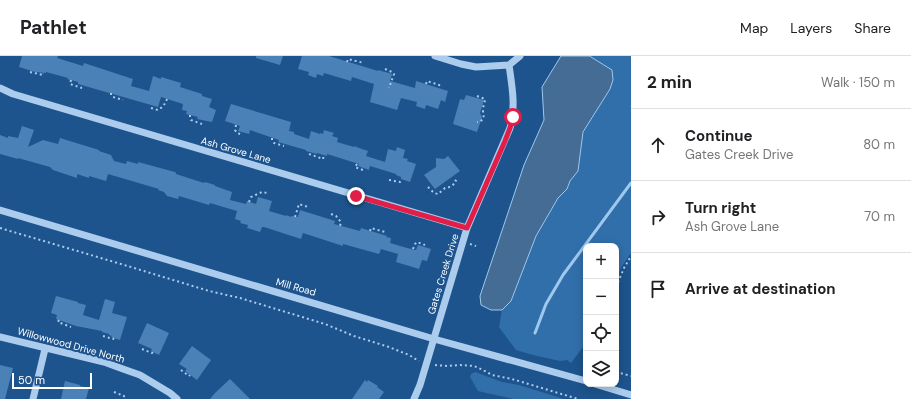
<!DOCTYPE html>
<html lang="en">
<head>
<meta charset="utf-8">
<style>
	body { margin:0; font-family:"DM Sans",sans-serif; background:#f2f2f2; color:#202124 }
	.controls { position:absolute; right:12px; bottom:12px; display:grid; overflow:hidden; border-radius:8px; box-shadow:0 2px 10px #0003 }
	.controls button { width:36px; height:36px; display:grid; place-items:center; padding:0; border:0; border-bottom:1px solid #e0e0e0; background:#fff; color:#202124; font:20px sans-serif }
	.scale { position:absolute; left:12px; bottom:10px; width:80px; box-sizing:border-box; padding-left:4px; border:2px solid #fff; border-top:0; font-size:11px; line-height:14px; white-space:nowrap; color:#fff; -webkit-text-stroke:3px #1d548d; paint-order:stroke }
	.stop { position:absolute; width:12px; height:12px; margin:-9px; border:3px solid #e11d48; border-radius:50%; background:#fff }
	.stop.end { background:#e11d48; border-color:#fff; box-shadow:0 1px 4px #0008 }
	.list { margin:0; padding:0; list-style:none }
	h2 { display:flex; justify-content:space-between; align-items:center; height:52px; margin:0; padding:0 16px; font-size:17px }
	h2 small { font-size:13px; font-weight:400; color:#757577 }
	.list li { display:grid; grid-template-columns:26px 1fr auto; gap:12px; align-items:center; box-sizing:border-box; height:72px; padding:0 16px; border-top:1px solid #e0e0e0 }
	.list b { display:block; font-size:15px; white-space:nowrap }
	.list p { margin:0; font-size:13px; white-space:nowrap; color:#757577 }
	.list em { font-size:13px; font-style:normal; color:#757577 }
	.icon { flex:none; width:22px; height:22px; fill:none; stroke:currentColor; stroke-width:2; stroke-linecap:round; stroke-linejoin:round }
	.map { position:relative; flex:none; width:631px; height:343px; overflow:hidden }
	header { display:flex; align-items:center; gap:24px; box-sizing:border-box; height:56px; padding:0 20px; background:#fff; border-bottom:1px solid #e0e0e0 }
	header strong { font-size:19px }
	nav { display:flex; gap:22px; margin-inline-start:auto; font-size:14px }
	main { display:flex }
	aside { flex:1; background:#fff }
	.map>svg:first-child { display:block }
</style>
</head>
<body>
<header>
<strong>Pathlet</strong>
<nav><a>Map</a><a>Layers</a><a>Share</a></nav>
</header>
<main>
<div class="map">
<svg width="631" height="343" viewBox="0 0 631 343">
	<rect width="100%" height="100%" fill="#1d548d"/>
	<path fill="#316fab" d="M590,0H631V197L622,210L616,223V190H586V290L583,291L571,307L567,304L560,305L533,299L516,294L499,271L502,254L511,245L536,180L558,142L567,133L570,125L578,115L583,76L610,33L613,24L612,14Z
		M475,316L502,326L519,329L564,343H513L478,335L470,321L471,318Z"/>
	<path fill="#456c95" stroke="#9ec8ee" d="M561,0H590L591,1L612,14L613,24L610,33L583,76L578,115L570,125L567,133L558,142L536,180L511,245L502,254H491L481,249L480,240L524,109L544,64L542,31Z"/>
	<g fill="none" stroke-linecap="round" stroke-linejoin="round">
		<path stroke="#9ec8ee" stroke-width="3" d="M535,277L546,248L563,219L631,127"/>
	</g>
	<path fill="#4a81b7" d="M22,0H58L57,2L83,10L84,7L133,23L131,30L149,35L153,20L161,23V21L181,27L180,31L202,38V40L212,43L209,51L216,54L212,66L197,63L198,61L186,58L187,55L182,54L183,48L161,41L158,51L78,28V26L67,23L68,22L46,16V17L35,16L19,11Z
		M256,0H283L280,9L256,2Z
		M302,0H329L378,15V14L392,18L390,25L415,32L416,25L448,35L445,46L441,44L438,53L426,49L425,53L416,50L417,46L401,42L397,54L370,46L374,28L352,21L351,25L324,17L323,20L317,18L316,22L308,19L309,16L298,13Z
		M466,39L484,44L480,57L482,61L477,76L453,68L460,43L464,44Z
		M231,48L291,66L289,75L294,76V78L309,83L311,75L320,78V77L323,78L324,74L334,77L332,80L338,82L337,86L354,91V90L362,93L368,95L366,100L385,106L388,93L396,95L397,91L405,94L403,102L408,103L407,105L416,108L410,126L401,123V121L396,119V118L370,110L369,114L358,110L359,108L327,98V100L317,97V98L306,95V94L278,86L279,84L250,74L249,78L238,75L240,70L225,65Z
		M22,70L34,74L28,91L43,84L58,88L60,82L99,94V95L111,99L114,105L126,108L127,105L138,108V106L175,116L176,117V118L204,127L205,126L215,129V130L232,136L230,144L246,148L247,145L256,148L258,141L272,145L269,155L286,160V159L291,161V160L298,161L300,154L335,165L334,168L360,175L361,172L387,180L386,181L391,182L390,187L407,192L416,194L418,189L431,193L427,205L422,204L419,213L396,206L398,198L381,193L379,198L343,188V190L303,177L301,183L264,171H262L260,176L247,172L248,169L240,167L241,165L235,163L237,155L210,147L209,149L179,140L178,143L167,140L164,136L158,134L159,133L108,118L106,125L89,120V122L77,118V122L53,114L50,111L18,102V103L0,98V79L8,82V80L18,82Z
		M448,100L460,115L435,133L424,119L436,111V102L444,103Z
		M56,240L78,246V247L86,249L83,259L99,264L105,243L115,246L112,257L127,261L120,284L111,281L112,280L109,279V278L102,276V275L76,270L56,263L57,259L51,257Z
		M147,267L169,277L159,299L151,295L152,293L138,287Z
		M192,290L211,304L197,324L185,315L187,313L179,308Z
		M0,309L13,312L5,343H0Z
		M230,323L250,343H210L215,337Z
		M365,324L367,326L368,324L378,330L377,331L384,336L379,343H352Z
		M65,325L80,329V330L89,332L86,343H61Z"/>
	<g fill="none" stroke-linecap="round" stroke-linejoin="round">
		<path stroke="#abcced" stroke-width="2" stroke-dasharray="2 3" stroke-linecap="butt" d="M347,6L348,3L364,7
			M385,13L392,16L394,18L389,32
			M30,16L43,19V17
			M71,24L70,28L82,32
			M426,28L427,25L442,30
			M111,37V39L113,41L123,44
			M477,40L485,43C485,46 483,50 483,54C483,61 486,62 479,66H477
			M151,52L158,54C163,51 165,48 167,43
			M190,59V61L191,64L202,68
			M236,69L235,74L237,77L243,79
			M272,82V84L274,87L284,90
			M309,98L323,103L324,99
			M357,108L355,111L363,114
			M389,124L400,126L403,124
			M428,131L434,137L438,138L445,132C449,132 454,129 456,125L453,122
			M249,146L251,141L262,136L267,137
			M331,158L336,160L341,166L340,170
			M295,161L299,148L308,151
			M0,172L121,208L209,235L240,242L325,268L354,280L389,291L409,299L419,305
			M370,175L371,172L385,176
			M470,188L476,190
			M413,193L415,188L417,186L425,189
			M616,231L624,212L631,200
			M59,264L58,266L71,271
			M103,280L113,283L114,282
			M142,293L152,297L153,296
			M435,309L447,310L460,309L474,310L483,314L492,319L512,323L578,343
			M181,314L189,320L190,319
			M616,316L631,320
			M114,336L124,340L123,343"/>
		<path stroke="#abcced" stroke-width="7" d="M435,0L461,8L476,11L509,9
			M509,9L520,0
			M0,32L13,38L467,172
			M0,154L434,283L586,325
			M0,281L104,306L123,313L140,319L170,337L177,343
			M595,328L631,339
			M33,343L45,293
			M414,343L420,329L467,172L510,72C516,51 512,30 509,9"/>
	</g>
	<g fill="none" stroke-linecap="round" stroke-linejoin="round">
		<path stroke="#e11d48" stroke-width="5" d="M356,140L467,172L505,85L510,72L513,61"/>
	</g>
	<g text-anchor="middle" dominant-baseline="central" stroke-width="4" stroke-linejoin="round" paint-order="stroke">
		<g font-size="10" fill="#fff" stroke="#1d548d">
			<text transform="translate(236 94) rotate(16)">Ash Grove Lane</text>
			<text transform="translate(443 218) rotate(-73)">Gates Creek Drive</text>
			<text transform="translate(296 231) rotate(16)">Mill Road</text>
			<text transform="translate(71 289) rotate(15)">Willowwood Drive North</text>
		</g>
	</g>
</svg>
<div class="controls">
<button>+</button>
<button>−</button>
<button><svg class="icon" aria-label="locate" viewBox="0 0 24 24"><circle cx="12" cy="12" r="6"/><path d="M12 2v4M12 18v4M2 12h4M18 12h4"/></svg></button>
<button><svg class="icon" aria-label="layers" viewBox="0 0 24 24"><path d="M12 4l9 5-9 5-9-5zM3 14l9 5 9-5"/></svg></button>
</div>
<div class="scale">50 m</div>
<div class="stop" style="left:513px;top:61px"></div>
<div class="stop end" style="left:356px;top:140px"></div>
</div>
<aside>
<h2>2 min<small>Walk · 150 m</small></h2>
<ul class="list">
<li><svg class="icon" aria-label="ahead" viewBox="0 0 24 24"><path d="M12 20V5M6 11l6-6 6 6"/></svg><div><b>Continue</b><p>Gates Creek Drive</p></div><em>80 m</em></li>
<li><svg class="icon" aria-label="right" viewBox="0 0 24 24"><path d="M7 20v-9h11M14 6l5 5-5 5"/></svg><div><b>Turn right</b><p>Ash Grove Lane</p></div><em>70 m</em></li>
<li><svg class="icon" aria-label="arrive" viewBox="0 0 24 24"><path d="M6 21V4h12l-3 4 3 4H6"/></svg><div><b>Arrive at destination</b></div></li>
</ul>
</aside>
</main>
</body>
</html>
